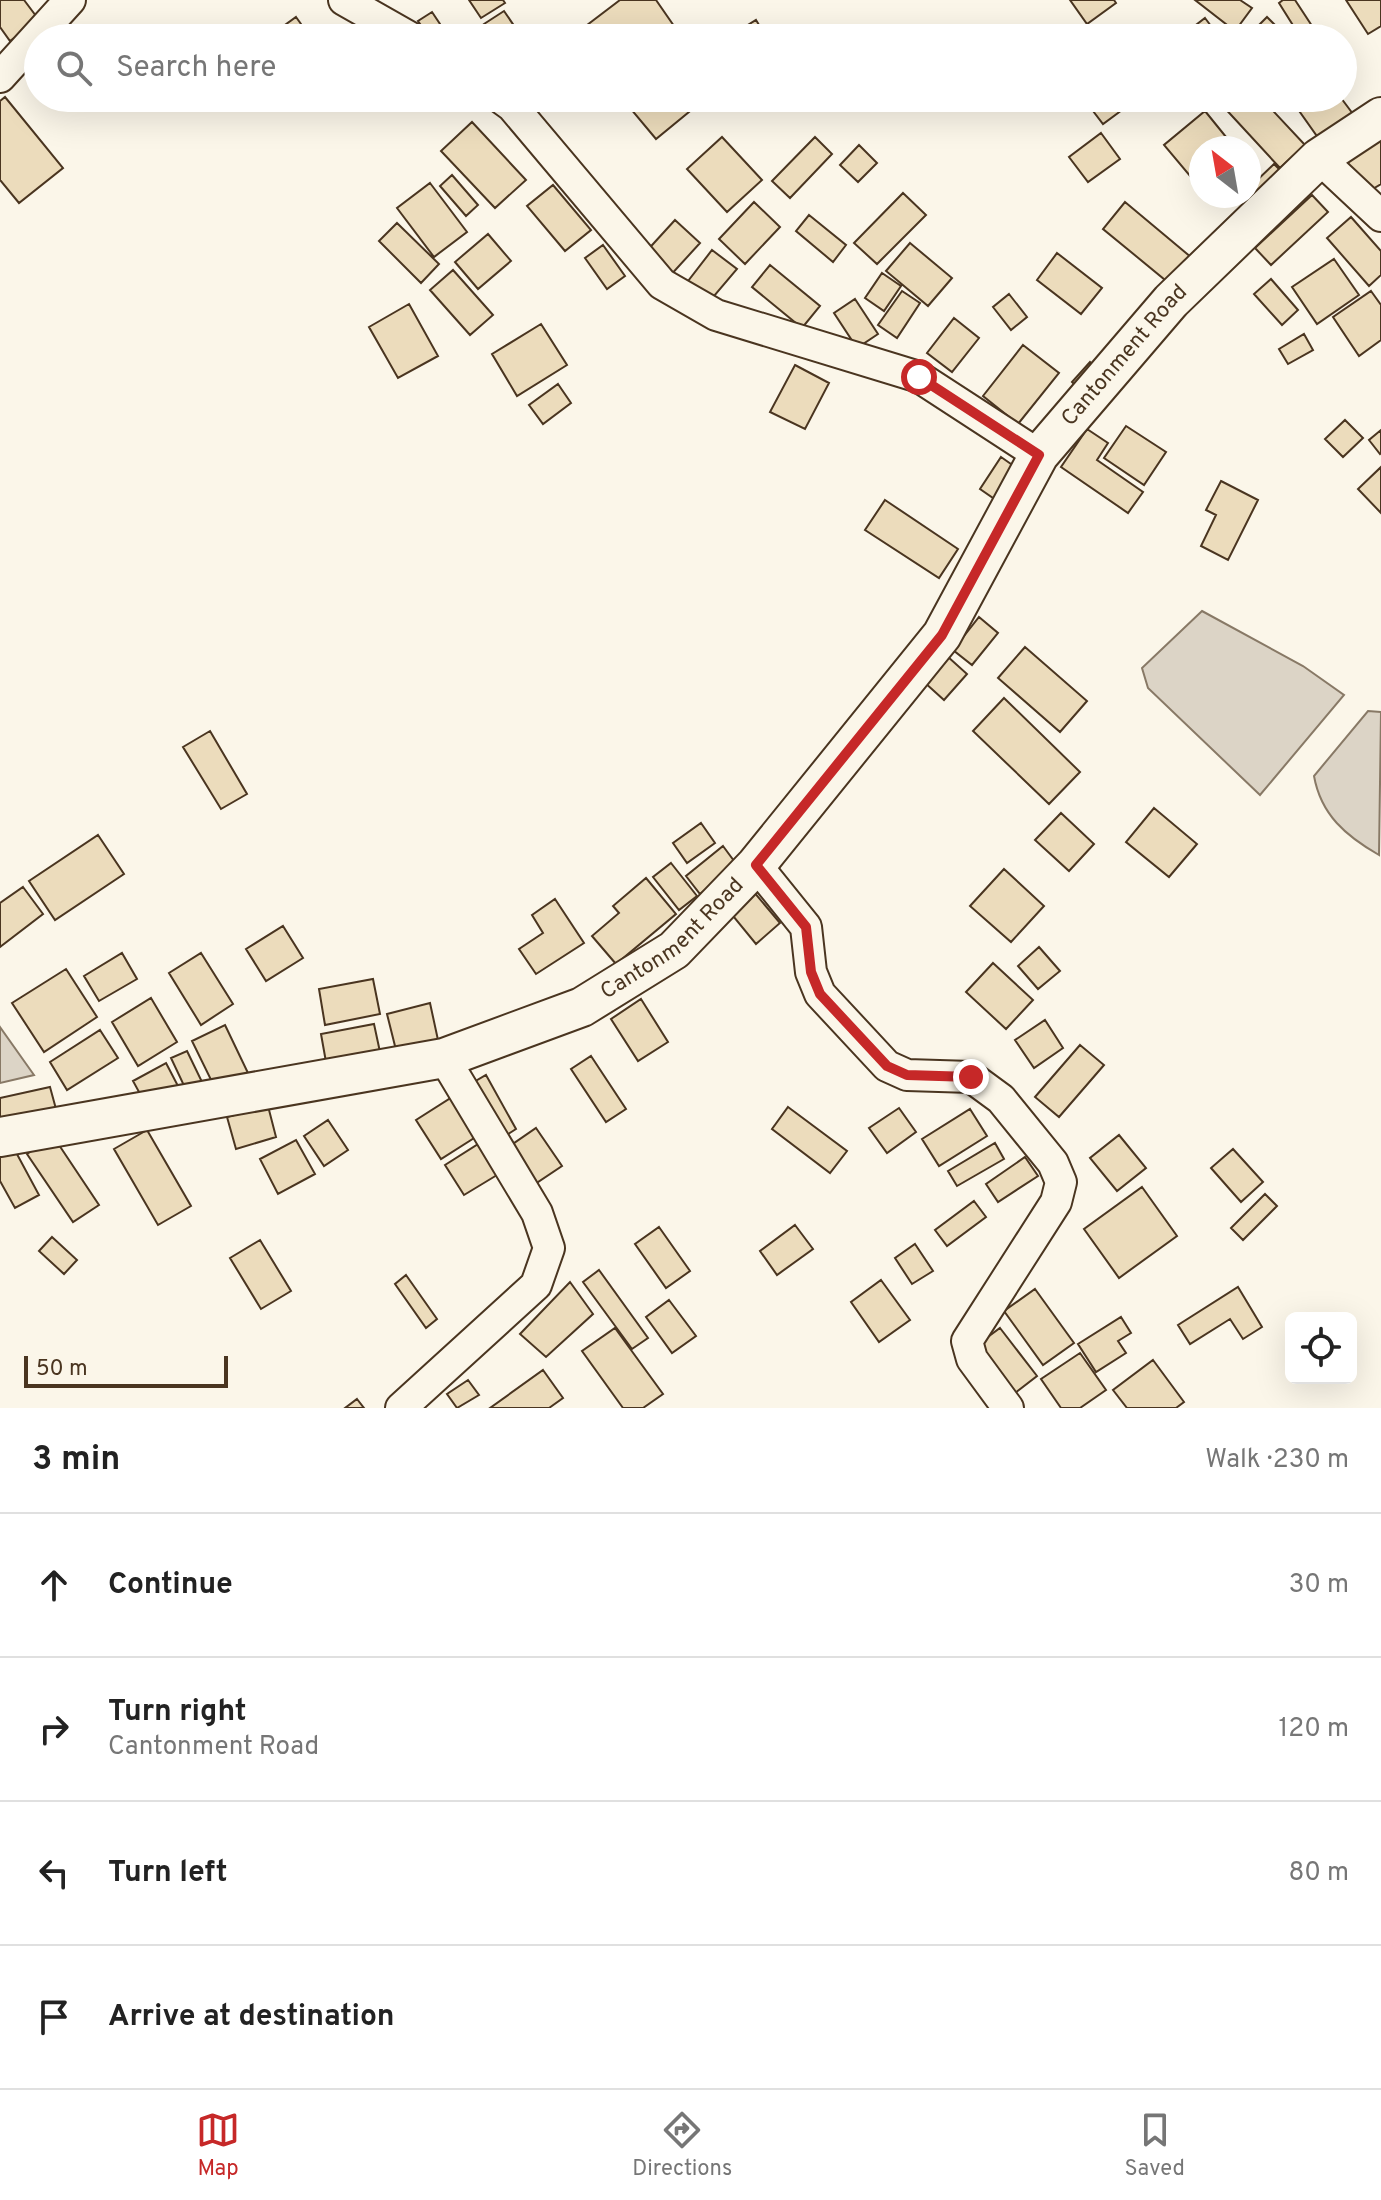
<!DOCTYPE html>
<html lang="en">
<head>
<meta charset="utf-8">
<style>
	body { margin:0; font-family:Overpass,sans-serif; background:#f6f6f6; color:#222 }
	.controls { position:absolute; right:24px; bottom:24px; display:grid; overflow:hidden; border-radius:12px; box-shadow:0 8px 32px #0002 }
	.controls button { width:72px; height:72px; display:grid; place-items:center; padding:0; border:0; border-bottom:2px solid #e0e0e0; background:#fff; color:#222; font:40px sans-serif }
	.compass { position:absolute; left:1189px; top:136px; width:72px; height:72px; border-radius:50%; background:#fff; box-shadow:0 8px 32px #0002; rotate:329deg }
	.scale { position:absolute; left:24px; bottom:20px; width:204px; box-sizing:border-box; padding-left:8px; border:4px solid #4a3520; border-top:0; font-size:22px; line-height:28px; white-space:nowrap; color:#4a3520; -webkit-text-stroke:6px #fbf6e9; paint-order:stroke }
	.stop { position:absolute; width:24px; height:24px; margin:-18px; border:6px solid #c62828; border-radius:50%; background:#fff }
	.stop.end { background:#c62828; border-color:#fff; box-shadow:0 2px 8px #0008 }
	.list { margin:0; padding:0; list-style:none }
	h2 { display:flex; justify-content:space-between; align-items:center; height:104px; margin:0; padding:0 32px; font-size:34px }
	h2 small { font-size:26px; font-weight:400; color:#767676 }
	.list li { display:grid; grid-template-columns:52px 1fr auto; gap:24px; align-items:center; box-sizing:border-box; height:144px; padding:0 32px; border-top:2px solid #e0e0e0 }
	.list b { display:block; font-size:30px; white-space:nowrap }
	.list p { margin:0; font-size:26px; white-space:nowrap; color:#767676 }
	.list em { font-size:26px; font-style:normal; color:#767676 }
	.icon { flex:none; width:44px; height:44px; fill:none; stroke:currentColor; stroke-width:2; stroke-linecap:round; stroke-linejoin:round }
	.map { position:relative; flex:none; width:1381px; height:1408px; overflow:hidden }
	.search { position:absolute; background:#fff; box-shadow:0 8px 32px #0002; left:24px; right:24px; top:24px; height:88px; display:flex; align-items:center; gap:20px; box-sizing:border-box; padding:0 28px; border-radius:44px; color:#767676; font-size:30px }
	.sheet { height:680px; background:#fff }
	nav { display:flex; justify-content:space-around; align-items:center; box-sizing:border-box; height:112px; border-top:2px solid #e0e0e0; background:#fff; font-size:22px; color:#767676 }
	nav a { display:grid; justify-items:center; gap:4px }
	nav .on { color:#c62828 }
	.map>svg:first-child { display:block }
</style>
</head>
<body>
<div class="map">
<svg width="1381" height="1408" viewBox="0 0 1381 1408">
	<rect width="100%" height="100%" fill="#fbf6e9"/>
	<path fill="#dcd4c6" stroke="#887966" stroke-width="2" d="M1202,611L1303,666L1344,695L1260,795L1148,688L1142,668Z
		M1368,711L1381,712L1379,855C1346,836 1321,815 1314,776Z
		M0,1027L34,1075L0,1083Z"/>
	<path fill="#ecdcbc" stroke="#4a3520" stroke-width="2" d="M0,0H24L39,20L10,41L0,27Z
		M469,0H503L505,3L481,18Z
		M620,0H656L674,26L657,38H570Z
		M1070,0H1114L1116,3L1087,24Z
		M1195,0H1240L1252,8L1235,31Z
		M1283,0H1295L1316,32L1301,38L1279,3Z
		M1346,0H1381V26L1368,34Z
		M504,11L521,36L518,38H493L484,24Z
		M432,12L446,33L438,38H430L418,21Z
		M296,17L311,38H267Z
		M1267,17L1288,38H1246Z
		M1205,18L1220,38H1179Z
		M756,20L767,38H727Z
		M5,97L63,168L19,203L0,180V101Z
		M642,98H706L656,139L630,108Z
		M1102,98H1136L1137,99L1103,124L1090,107Z
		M1228,98H1261L1305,145L1280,168L1221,104Z
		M1290,98H1341L1353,114L1319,139Z
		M1205,111L1235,148H1201V189L1164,145Z
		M472,122L526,180L495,208L441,151Z
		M1381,127V184L1366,193L1341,152Z
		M1101,133L1120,159L1088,182L1069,157Z
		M722,137L762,180L727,212L687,169Z
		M815,137L832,154L790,198L772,181Z
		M859,145L877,163L858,182L840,165Z
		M1274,164L1291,181L1257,213L1241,196H1249V188Z
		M452,175L478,205L466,216L440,186Z
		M430,183L467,232L434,257L397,208Z
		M553,185L591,230L565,251L527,206Z
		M903,193L926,215L877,264L854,243Z
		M1312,195L1328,212L1271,265L1255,248Z
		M754,202L780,227L745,264L719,239Z
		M1125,202L1192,258L1170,284L1103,229Z
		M809,215L846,245L833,262L796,231Z
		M1351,217L1381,251V275L1369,286L1327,238Z
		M675,220L700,243L668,278L643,255Z
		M397,223L439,264L421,283L379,241Z
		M488,234L511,261L478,289L455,262Z
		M910,243L952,278L928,306L886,271Z
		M603,245L625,276L607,289L585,258Z
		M712,250L737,269L709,302L685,285Z
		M1057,253L1102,288L1081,314L1037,280Z
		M1334,259L1359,295L1317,324L1292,287Z
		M770,265L820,306L802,328L752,287Z
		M453,270L493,315L470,335L430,290Z
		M882,273L901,286L884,311L865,298Z
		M1271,279L1298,310L1282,325L1254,294Z
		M902,291L920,303L897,338L878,325Z
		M1371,291L1381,305V340L1359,356L1333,317Z
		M1009,294L1027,317L1011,330L993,307Z
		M855,299L878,334L857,348L834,313Z
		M409,304L438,356L398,378L369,327Z
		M954,318L979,338L952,372L927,353Z
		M541,324L567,365L517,396L492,354Z
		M1304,334L1313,350L1288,364L1279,349Z
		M1023,345L1059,373L1018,424L983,396Z
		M1090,362L1101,373L1082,392L1072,382Z
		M795,365L829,383L805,429L770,412Z
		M558,384L571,403L543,424L529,405Z
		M1345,420L1363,438L1343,457L1325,439Z
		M1126,426L1166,452L1144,485L1104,458Z
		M1087,429L1108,443L1097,460L1143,492L1128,513L1061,467Z
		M1381,430V453L1380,454L1369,440Z
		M1001,457L1018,469L996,500L980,489Z
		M1381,467V513L1358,489Z
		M1221,481L1258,500L1228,560L1201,546L1216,515L1206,510Z
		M885,500L958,549L939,578L865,530Z
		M979,617L998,633L972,665L953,650Z
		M1025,647L1087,701L1060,732L998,678Z
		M947,656L967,674L944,700L924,682Z
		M1004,698L1080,772L1049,804L973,731Z
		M210,731L247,794L221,809L183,747Z
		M1154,808L1197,844L1169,877L1126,842Z
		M1061,813L1094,844L1069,871L1035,840Z
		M701,823L715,843L687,863L673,843Z
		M98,835L124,874L55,920L29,881Z
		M723,846L737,865L700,894L686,876Z
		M671,863L697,896L679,910L653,877Z
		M1004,869L1044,906L1011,942L970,906Z
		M646,878L676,914L616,964L592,936L619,913L613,906Z
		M748,885L780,923L756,944L724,905Z
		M23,887L43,914L0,947V903Z
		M555,899L584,943L536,974L519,949L543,933L532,915Z
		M283,926L303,958L266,981L246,949Z
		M1039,947L1060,971L1038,989L1018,966Z
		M122,953L137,979L99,1001L84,976Z
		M201,953L233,1004L201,1025L169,973Z
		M993,963L1033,1000L1006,1029L966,992Z
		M66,969L97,1017L44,1052L12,1003Z
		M373,979L380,1014L325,1025L319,989Z
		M151,998L177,1042L138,1066L112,1022Z
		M641,999L668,1042L638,1061L611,1019Z
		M430,1003L438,1040L396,1050L387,1014Z
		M1045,1020L1063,1048L1034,1068L1015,1040Z
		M374,1024L380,1052L326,1062L321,1034Z
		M225,1025L248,1073L215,1088L192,1041Z
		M100,1030L118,1058L67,1090L50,1062Z
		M1080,1045L1104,1065L1059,1117L1035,1097Z
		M187,1051L203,1084L187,1092L171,1058Z
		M591,1056L626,1109L606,1122L571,1069Z
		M166,1063L178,1086L145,1103L133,1081Z
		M486,1075L516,1129L499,1140L467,1086Z
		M50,1087L56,1109L0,1122V1098Z
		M457,1094L482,1133L441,1159L416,1120Z
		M268,1106L276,1137L236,1149L227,1117Z
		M788,1107L847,1151L830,1173L772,1129Z
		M899,1108L916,1132L887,1153L869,1128Z
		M970,1109L987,1136L939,1166L922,1139Z
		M328,1120L348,1150L324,1166L304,1136Z
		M536,1128L562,1166L532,1186L507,1148Z
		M147,1130L191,1206L158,1225L114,1149Z
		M1119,1135L1146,1168L1117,1191L1090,1158Z
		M53,1136L99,1205L73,1222L27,1154Z
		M296,1140L315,1174L278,1194L260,1159Z
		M483,1141L502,1172L464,1195L445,1165Z
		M11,1143L39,1195L15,1208L0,1181V1149Z
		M995,1143L1004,1159L957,1186L948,1171Z
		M1233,1149L1263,1182L1241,1202L1211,1168Z
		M1025,1157L1038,1176L998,1202L986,1184Z
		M1142,1187L1177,1236L1119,1278L1084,1229Z
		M1265,1194L1277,1206L1243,1240L1231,1228Z
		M974,1201L986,1217L947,1246L935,1230Z
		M795,1225L813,1249L777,1275L760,1251Z
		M659,1227L690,1271L666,1288L635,1244Z
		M52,1237L77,1260L64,1274L39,1251Z
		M260,1240L291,1291L261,1309L230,1258Z
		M915,1244L933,1271L912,1284L895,1258Z
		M599,1270L648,1338L632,1349L583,1282Z
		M406,1275L437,1319L426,1328L395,1284Z
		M881,1280L910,1320L879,1342L851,1302Z
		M570,1282L593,1314L546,1357L520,1334Z
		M1238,1287L1262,1327L1243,1339L1230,1319L1190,1344L1178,1325Z
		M1035,1289L1074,1343L1043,1365L1004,1311Z
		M669,1300L696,1336L672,1353L646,1317Z
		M1121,1317L1131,1333L1118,1341L1126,1353L1096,1372L1078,1344Z
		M615,1328L663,1394L643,1408H623L582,1351Z
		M1000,1328L1037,1376L1015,1393L977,1345Z
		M1080,1353L1106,1390L1080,1408H1061L1041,1379Z
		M1153,1360L1184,1402L1176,1408H1127L1113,1390Z
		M543,1370L563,1398L549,1408H490Z
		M468,1380L479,1395L457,1408L447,1394Z
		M357,1399L364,1408H345Z"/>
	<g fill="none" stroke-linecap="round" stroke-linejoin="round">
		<g stroke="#4a3520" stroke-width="34">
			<path id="minor" d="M344,0L411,38
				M0,77L70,0
				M501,98L512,106L662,284L716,315L919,377L1039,455
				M1319,158L1381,216
				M756,865L806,927L811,972L820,994L887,1066L907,1075L971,1077L1001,1099L1053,1163L1061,1182L1056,1202L967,1341L972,1359L1008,1408
				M401,1408L536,1285L549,1248L537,1213L444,1058"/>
		</g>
		<g stroke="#4a3520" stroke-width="42">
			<g id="major">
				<path id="s1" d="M0,1137L444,1058L582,1007L674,950L756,865L942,635L1039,455L1171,301L1319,158L1381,117"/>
			</g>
		</g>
		<use href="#minor" stroke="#fbf6e9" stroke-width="30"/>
		<use href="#major" stroke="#fbf6e9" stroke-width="38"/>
	</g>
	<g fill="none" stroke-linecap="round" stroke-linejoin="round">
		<path stroke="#c62828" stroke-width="10" d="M919,377L1039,455L942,635L756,865L806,927L811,972L820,994L887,1066L907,1075L971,1077"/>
	</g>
	<g text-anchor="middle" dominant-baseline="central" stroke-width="6" stroke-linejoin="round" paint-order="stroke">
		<g font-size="22" fill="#4a3520" stroke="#fbf6e9">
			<text stroke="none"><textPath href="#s1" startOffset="1456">Cantonment Road</textPath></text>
			<text stroke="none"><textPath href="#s1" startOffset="712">Cantonment Road</textPath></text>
		</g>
	</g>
</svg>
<div class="controls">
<button><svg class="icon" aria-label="locate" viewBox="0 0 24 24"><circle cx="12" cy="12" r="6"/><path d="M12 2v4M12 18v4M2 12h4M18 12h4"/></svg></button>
</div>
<svg class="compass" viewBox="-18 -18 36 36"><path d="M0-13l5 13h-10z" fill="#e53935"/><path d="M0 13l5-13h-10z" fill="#767676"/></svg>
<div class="scale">50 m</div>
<div class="stop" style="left:919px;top:377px"></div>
<div class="stop end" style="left:971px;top:1077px"></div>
<div class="search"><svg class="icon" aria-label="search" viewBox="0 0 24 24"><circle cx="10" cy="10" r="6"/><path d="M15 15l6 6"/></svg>Search here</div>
</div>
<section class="sheet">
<h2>3 min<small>Walk · 230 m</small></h2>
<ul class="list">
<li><svg class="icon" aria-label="ahead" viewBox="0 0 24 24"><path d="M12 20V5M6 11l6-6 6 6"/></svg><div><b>Continue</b></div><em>30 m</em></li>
<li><svg class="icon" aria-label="right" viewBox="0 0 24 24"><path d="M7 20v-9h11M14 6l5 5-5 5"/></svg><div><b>Turn right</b><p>Cantonment Road</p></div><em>120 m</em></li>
<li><svg class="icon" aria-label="left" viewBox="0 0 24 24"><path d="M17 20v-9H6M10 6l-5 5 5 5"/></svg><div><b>Turn left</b></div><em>80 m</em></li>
<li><svg class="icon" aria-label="arrive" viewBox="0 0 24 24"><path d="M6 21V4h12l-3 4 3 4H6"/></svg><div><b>Arrive at destination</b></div></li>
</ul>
</section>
<nav>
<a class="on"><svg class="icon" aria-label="map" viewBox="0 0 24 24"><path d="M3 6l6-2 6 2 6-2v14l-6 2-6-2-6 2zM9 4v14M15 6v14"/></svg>Map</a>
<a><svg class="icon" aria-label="directions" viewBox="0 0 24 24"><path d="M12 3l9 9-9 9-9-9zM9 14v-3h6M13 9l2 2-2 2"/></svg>Directions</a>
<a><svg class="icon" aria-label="saved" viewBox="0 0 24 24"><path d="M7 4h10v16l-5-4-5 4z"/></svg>Saved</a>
</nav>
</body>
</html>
